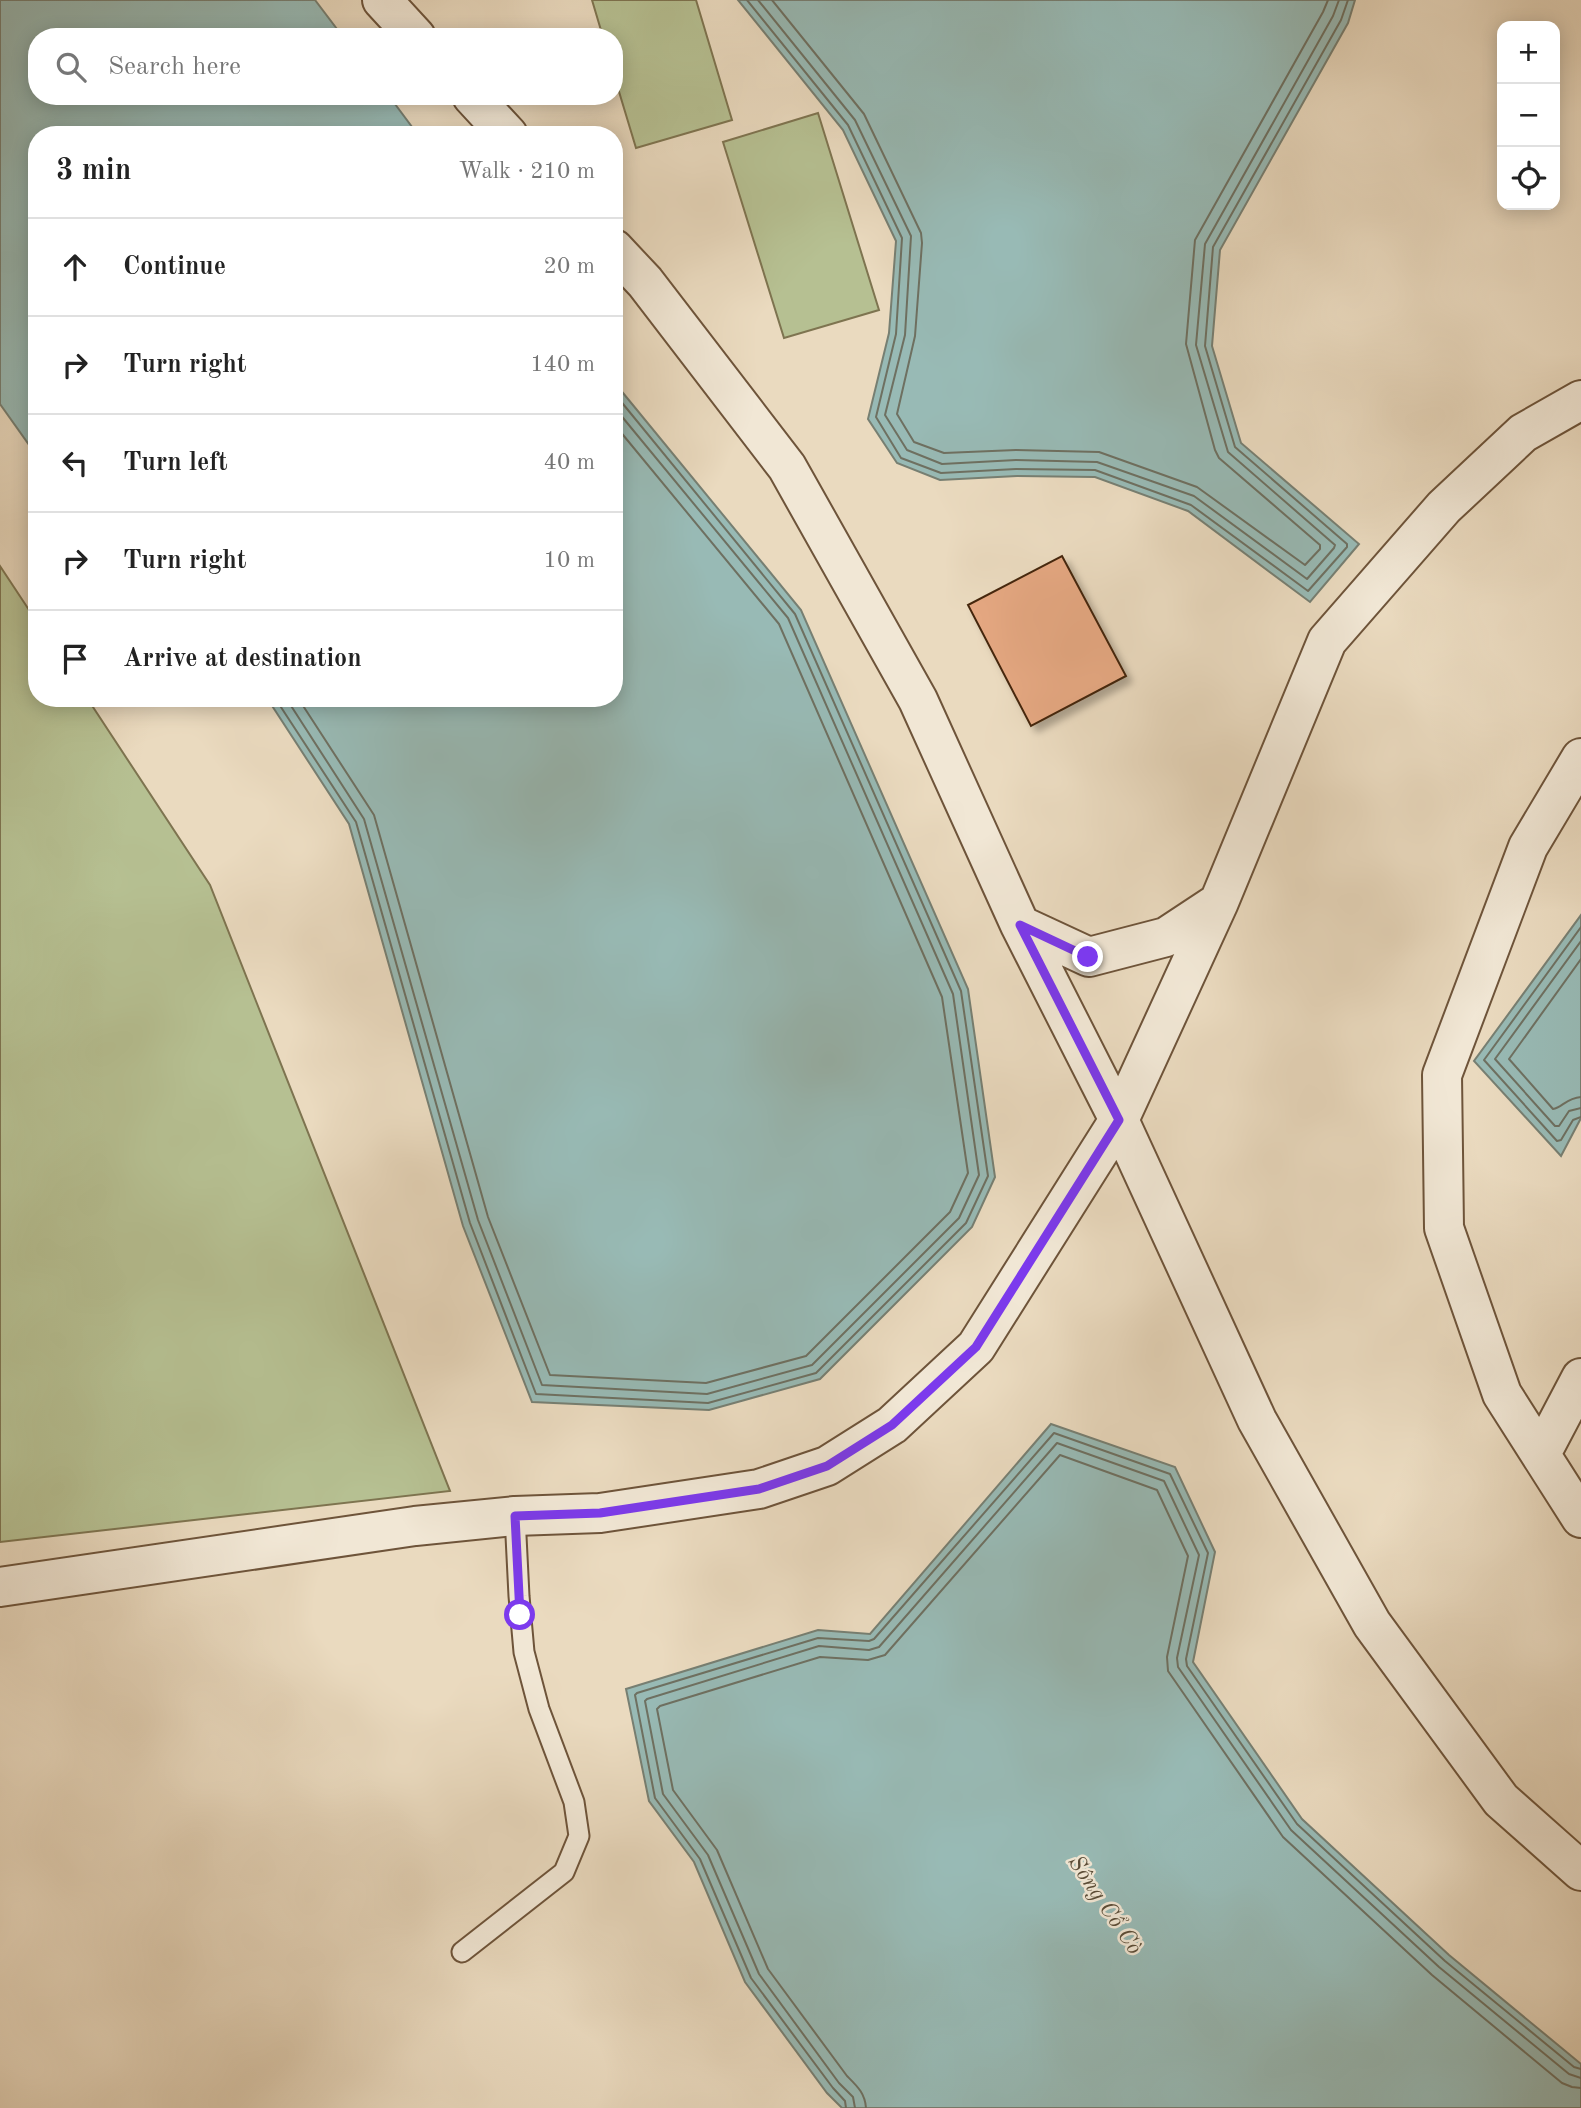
<!DOCTYPE html>
<html lang="en">
<head>
<meta charset="utf-8">
<style>
	body { margin:0; font-family:"Old Standard TT",serif; background:#f2f2f2; color:#222 }
	.controls { position:absolute; right:21px; top:21px; display:grid; overflow:hidden; border-radius:14px; box-shadow:0 4px 18px #0003 }
	.controls button { width:63px; height:63px; display:grid; place-items:center; padding:0; border:0; border-bottom:2px solid #e0e0e0; background:#fff; color:#222; font:35px sans-serif }
	.stop { position:absolute; width:21px; height:21px; margin:-16px; border:5px solid #7c3aed; border-radius:50%; background:#fff }
	.stop.end { background:#7c3aed; border-color:#fff; box-shadow:0 2px 7px #0008 }
	.list { margin:0; padding:0; list-style:none }
	h2 { display:flex; justify-content:space-between; align-items:center; height:91px; margin:0; padding:0 28px; font-size:30px }
	h2 small { font-size:23px; font-weight:400; color:#767676 }
	.list li { display:grid; grid-template-columns:46px 1fr auto; gap:21px; align-items:center; box-sizing:border-box; height:98px; padding:0 28px; border-top:2px solid #e0e0e0 }
	.list b { display:block; font-size:26px; white-space:nowrap }
	.list em { font-size:23px; font-style:normal; color:#767676 }
	.icon { flex:none; width:38px; height:38px; fill:none; stroke:currentColor; stroke-width:2; stroke-linecap:round; stroke-linejoin:round }
	.map { position:relative; flex:none; width:1581px; height:2108px; overflow:hidden }
	.search { position:absolute; background:#fff; box-shadow:0 4px 18px #0003; left:28px; top:28px; width:595px; height:77px; display:flex; align-items:center; gap:18px; box-sizing:border-box; padding:0 24px; border-radius:28px; color:#767676; font-size:26px }
	.panel { position:absolute; background:#fff; box-shadow:0 4px 18px #0003; left:28px; top:126px; width:595px; height:581px; border-radius:28px }
	.map>svg:first-child { display:block }
</style>
</head>
<body>
<div class="map">
<svg width="1581" height="2108" viewBox="0 0 1581 2108">
	<defs>
		<filter id="shadow"><feDropShadow dx="6" dy="6" stdDeviation="3.5" flood-color="#0004"/></filter>
	</defs>
	<rect width="100%" height="100%" fill="#eadabf"/>
	<filter id="stains"><feTurbulence type="fractalNoise" baseFrequency=".00286" numOctaves="4"/><feColorMatrix values="0 0 0 0 .2 0 0 0 0 .09 0 0 0 0 .02 0 0 0 .5 -.17"/></filter>
	<radialGradient id="worn" r=".72"><stop offset=".6" stop-color="#630" stop-opacity="0"/><stop offset="1" stop-color="#630" stop-opacity=".3"/></radialGradient>
	<path fill="#b6c092" stroke="#7e7450" stroke-width="2" d="M592,0H696L732,120L636,148L614,75V37H603Z
		M818,113L879,310L784,338L723,142Z
		M0,566L37,622V698H87L210,885L450,1491L0,1542Z"/>
	<path fill="#98bab5" stroke="#777f72" stroke-width="2" d="M0,0H315L343,37H37V96H389L418,135H37V456L0,404Z
		M738,0H1355L1348,23L1220,250L1212,346L1241,443L1359,544L1310,602L1188,511L1095,477L1017,476L940,480L897,463L868,419L889,333L896,241L843,130Z
		M614,382L801,610L968,989L995,1177L972,1227L820,1379L709,1410L532,1402L463,1226L349,824L267,698H614Z
		M1581,915V1118L1561,1156L1474,1061Z
		M1051,1424L1175,1467L1215,1552L1193,1662L1302,1819L1449,1955L1581,2064V2108H842L827,2093L745,1982L694,1862L649,1801L626,1689L818,1630L870,1634Z"/>
	<g fill="none" stroke-linecap="round" stroke-linejoin="round">
		<path stroke="#6e7061" stroke-width="2" d="M747,0L848,125L902,238L896,334L876,417L901,458L941,473L1016,469L1095,470L1191,505L1308,591L1347,547V544L1235,447L1205,346L1213,247L1341,20L1348,0
			M758,0L855,120L911,236L905,335L885,415L907,450L942,464L1016,460L1097,462L1194,496L1307,579L1334,548L1335,545L1228,452L1196,345L1205,244L1333,16L1339,0
			M772,0L864,114L921,233L922,243L915,336L897,414L914,442L944,453L1016,450L1099,452L1197,487L1305,565L1320,549V545L1219,458L1215,450L1186,344L1195,240L1323,12L1328,0
			M275,698L356,822L470,1223L536,1394L708,1403L816,1373L966,1223L988,1176L961,991L795,614L614,393
			M286,698L364,819L478,1220L542,1385L707,1394L812,1365L959,1218L979,1175L953,994L788,618L614,407
			M298,698L374,815L488,1217L550,1375L706,1383L806,1356L950,1212L968,1173L942,997L779,624L614,424
			M1581,927L1484,1060L1557,1141L1561,1140L1573,1120L1581,1117
			M1581,941L1495,1059L1555,1126H1559L1569,1111L1581,1108
			M1581,959L1509,1059L1553,1109C1562,1108 1566,1098 1581,1097
			M846,2108L845,2101L833,2088L751,1978L700,1859L655,1798L635,1695L637,1693L818,1638L869,1641L874,1639L1054,1433L1170,1474L1208,1553L1186,1659L1187,1666L1297,1824L1445,1961L1574,2067L1581,2069
			M855,2108L853,2097L839,2083L759,1974L708,1855L663,1794L645,1701L647,1699L819,1646L869,1650L879,1647L1057,1443L1164,1481L1199,1555L1177,1658L1178,1667L1291,1830L1439,1967L1569,2074L1581,2078
			M866,2108C865,2093 857,2086 847,2076L768,1969L717,1850L673,1790L657,1709L660,1706L820,1657L868,1660L885,1655L1060,1455L1157,1490L1188,1556L1167,1657L1168,1671L1283,1837L1432,1975L1562,2083L1572,2087L1581,2088"/>
	</g>
	<path fill="#e4a781" stroke="#45270d" stroke-width="2" filter="url(#shadow)" d="M1062,556L1126,676L1031,726L968,605Z"/>
	<g fill="none" stroke-linecap="round" stroke-linejoin="round">
		<g stroke="#6e543a" stroke-width="23">
			<path id="lane" d="M462,1952L564,1872L579,1836L574,1802L539,1709L524,1652L519,1596L515,1516"/>
		</g>
		<g stroke="#6e543a" stroke-width="42">
			<path id="street" d="M382,0L416,37
				M472,96L508,135
				M614,249L645,282L787,467L918,700L1020,925L1119,1120L1257,1420L1372,1624L1501,1800L1581,1871
				M1581,758L1528,847L1442,1075L1444,1228L1502,1394L1581,1518
				M1020,925L1089,957L1166,937L1219,902
				M1541,1454L1581,1378
				M0,1587L415,1526L515,1516L600,1513L759,1489L827,1466L892,1425L976,1347L1119,1120L1219,902L1327,641L1444,507L1523,433L1581,400"/>
		</g>
		<use href="#lane" stroke="#f1e7d5" stroke-width="19"/>
		<use href="#street" stroke="#f1e7d5" stroke-width="38"/>
	</g>
	<g fill="none" stroke-linecap="round" stroke-linejoin="round">
		<path stroke="#7c3aed" stroke-width="9" d="M520,1615L515,1516L600,1513L759,1489L827,1466L892,1425L976,1347L1119,1120L1020,925L1088,957"/>
	</g>
	<g text-anchor="middle" dominant-baseline="central" stroke-width="5" stroke-linejoin="round" paint-order="stroke">
		<g font-size="23" font-style="italic" fill="#5a4c37" stroke="#f1e7d5">
			<text transform="translate(1105 1905) rotate(56)">Sông Cổ Cò</text>
		</g>
	</g>
	<rect width="100%" height="100%" filter="url(#stains)"/>
	<rect width="100%" height="100%" fill="url(#worn)"/>
</svg>
<div class="controls">
<button>+</button>
<button>−</button>
<button><svg class="icon" aria-label="locate" viewBox="0 0 24 24"><circle cx="12" cy="12" r="6"/><path d="M12 2v4M12 18v4M2 12h4M18 12h4"/></svg></button>
</div>
<div class="stop" style="left:520px;top:1615px"></div>
<div class="stop end" style="left:1088px;top:957px"></div>
<div class="search"><svg class="icon" aria-label="search" viewBox="0 0 24 24"><circle cx="10" cy="10" r="6"/><path d="M15 15l6 6"/></svg>Search here</div>
<section class="panel">
<h2>3 min<small>Walk · 210 m</small></h2>
<ul class="list">
<li><svg class="icon" aria-label="ahead" viewBox="0 0 24 24"><path d="M12 20V5M6 11l6-6 6 6"/></svg><div><b>Continue</b></div><em>20 m</em></li>
<li><svg class="icon" aria-label="right" viewBox="0 0 24 24"><path d="M7 20v-9h11M14 6l5 5-5 5"/></svg><div><b>Turn right</b></div><em>140 m</em></li>
<li><svg class="icon" aria-label="left" viewBox="0 0 24 24"><path d="M17 20v-9H6M10 6l-5 5 5 5"/></svg><div><b>Turn left</b></div><em>40 m</em></li>
<li><svg class="icon" aria-label="right" viewBox="0 0 24 24"><path d="M7 20v-9h11M14 6l5 5-5 5"/></svg><div><b>Turn right</b></div><em>10 m</em></li>
<li><svg class="icon" aria-label="arrive" viewBox="0 0 24 24"><path d="M6 21V4h12l-3 4 3 4H6"/></svg><div><b>Arrive at destination</b></div></li>
</ul>
</section>
</div>
</body>
</html>
